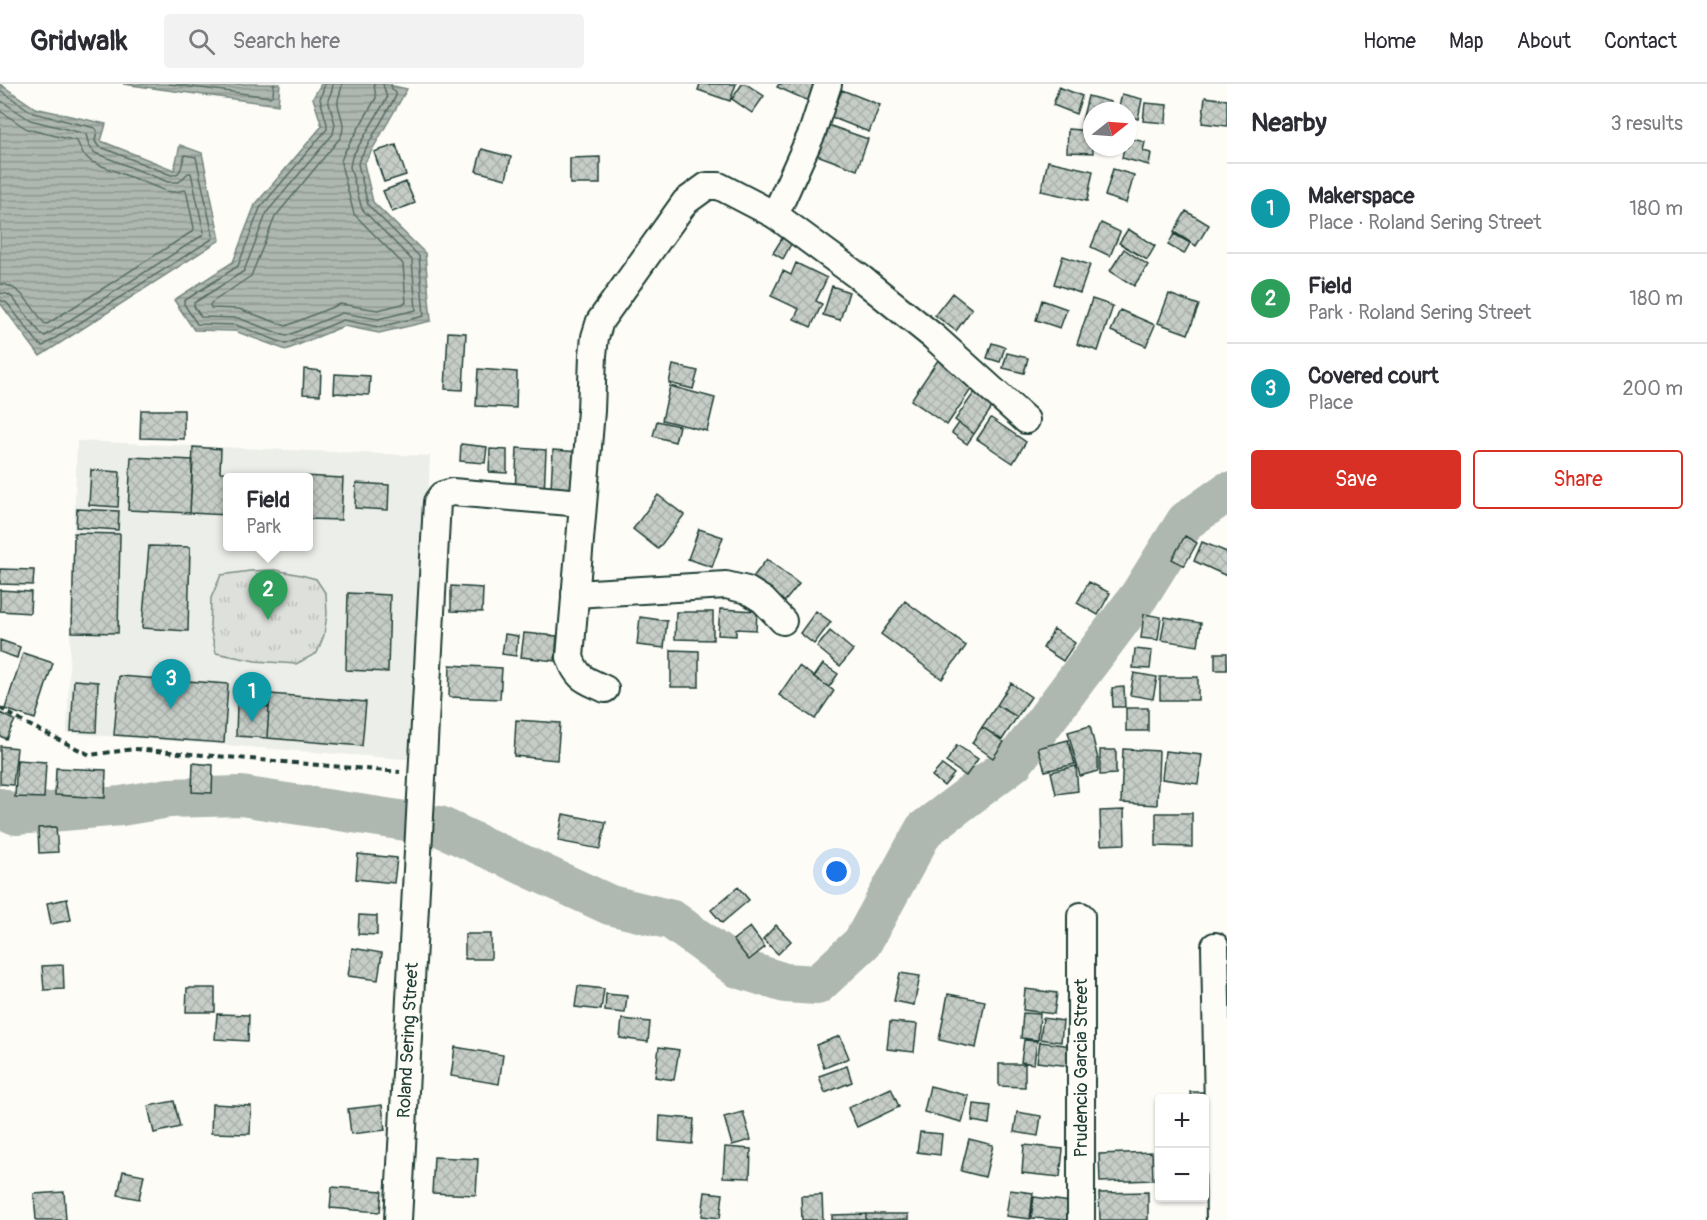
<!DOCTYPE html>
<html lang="en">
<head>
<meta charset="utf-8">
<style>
	body { margin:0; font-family:Pangolin,sans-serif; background:#f2f2f3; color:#2b2b33 }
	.controls { position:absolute; right:18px; bottom:18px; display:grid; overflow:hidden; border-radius:6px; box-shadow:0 2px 4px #0004 }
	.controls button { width:54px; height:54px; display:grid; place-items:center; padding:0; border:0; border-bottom:2px solid #e1e1e2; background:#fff; color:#2b2b33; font:30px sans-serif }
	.compass { position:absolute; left:1083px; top:18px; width:54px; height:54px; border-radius:50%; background:#fff; box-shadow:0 2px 4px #0004; rotate:73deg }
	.you { position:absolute; left:837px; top:788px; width:21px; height:21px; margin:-15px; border:4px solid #fff; border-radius:50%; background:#1a73e8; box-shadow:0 0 0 9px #1a73e833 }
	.badge { display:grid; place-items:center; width:39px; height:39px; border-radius:50%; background:#d93025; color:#fff; font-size:20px; font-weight:700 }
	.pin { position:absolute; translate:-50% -50px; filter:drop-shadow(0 2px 3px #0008) }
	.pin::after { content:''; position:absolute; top:32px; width:21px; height:18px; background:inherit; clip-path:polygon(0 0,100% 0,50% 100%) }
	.popup { position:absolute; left:223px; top:389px; width:90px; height:78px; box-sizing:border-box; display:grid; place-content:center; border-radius:6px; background:#fff; filter:drop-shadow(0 2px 4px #0005); font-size:20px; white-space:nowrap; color:#7c7c81 }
	.popup b { font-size:22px; color:#2b2b33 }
	.popup::after { content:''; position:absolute; left:50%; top:100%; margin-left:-12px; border:12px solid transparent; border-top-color:#fff }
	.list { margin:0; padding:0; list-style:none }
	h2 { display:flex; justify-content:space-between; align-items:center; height:78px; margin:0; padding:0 24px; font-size:26px }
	h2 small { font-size:20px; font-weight:400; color:#7c7c81 }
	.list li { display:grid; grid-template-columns:39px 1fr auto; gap:18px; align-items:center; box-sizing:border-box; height:90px; padding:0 24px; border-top:2px solid #e1e1e2 }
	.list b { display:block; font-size:22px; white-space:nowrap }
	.list p { margin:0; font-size:20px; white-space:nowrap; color:#7c7c81 }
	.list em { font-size:20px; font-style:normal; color:#7c7c81 }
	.actions { display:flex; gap:12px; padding:18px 24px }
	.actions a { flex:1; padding:14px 0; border:2px solid #d93025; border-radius:6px; text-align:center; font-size:21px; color:#d93025 }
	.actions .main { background:#d93025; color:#fff }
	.icon { flex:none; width:33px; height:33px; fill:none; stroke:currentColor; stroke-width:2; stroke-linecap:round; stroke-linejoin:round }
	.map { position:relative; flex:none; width:1227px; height:1136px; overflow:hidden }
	header { display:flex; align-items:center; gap:36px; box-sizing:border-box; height:84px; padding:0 30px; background:#fff; border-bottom:2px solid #e1e1e2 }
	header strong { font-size:28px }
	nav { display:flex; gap:33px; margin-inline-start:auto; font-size:21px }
	.search { width:420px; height:54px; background:#f2f2f3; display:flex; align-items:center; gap:15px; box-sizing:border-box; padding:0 21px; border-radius:6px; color:#7c7c81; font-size:22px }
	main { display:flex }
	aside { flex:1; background:#fff }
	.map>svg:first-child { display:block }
</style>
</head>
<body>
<header>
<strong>Gridwalk</strong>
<div class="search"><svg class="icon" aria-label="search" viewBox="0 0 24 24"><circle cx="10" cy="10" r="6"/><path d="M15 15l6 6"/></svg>Search here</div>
<nav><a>Home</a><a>Map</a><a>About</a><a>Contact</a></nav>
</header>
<main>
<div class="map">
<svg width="1227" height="1136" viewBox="0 0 1227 1136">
	<defs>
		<pattern id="grass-tufts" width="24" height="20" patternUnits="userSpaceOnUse" patternTransform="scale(1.5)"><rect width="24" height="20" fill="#dde0db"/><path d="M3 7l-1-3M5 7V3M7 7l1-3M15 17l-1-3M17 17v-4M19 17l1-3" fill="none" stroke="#bdc1bd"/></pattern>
		<pattern id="water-rules" width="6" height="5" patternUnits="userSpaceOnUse" patternTransform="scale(1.5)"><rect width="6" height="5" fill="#aeb8b1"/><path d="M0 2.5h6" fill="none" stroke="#8d9791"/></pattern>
		<pattern id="building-cross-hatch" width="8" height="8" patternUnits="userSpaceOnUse" patternTransform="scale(1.5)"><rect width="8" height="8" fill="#c6cdc7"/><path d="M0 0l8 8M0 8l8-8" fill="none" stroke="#aab1ac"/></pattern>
	</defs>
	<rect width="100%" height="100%" fill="#fdfcf7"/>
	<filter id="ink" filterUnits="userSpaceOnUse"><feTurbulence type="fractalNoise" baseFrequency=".0167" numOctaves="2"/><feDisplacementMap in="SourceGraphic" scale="12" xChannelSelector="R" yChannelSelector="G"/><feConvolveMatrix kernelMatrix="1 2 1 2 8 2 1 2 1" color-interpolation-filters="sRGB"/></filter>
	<g filter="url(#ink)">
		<path fill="#eceee9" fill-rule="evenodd" d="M77,357L430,372L417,676L67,649ZM228,394H308V462H228Z"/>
		<path fill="url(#grass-tufts)" stroke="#7e8e88" stroke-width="1.5" d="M275,486L301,491L316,495L326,510L327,530L324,551L317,569L296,580L255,577L216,569L210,543L211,514L221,491L250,487Z"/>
		<path fill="url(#water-rules)" stroke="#75877f" stroke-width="1.5" d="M0,0L35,24L106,40L101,57L174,86L180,61L202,69L220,156L40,272L0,219Z
			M123,0H280L278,21Z
			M321,0H384L407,5L364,80L373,118L425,169L431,237L379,249L344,242L286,266L235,247L194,246L174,216L233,178L255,121L322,42L313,14Z"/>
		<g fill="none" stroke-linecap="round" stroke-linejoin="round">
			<path stroke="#586e66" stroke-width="1.5" d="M169,0L270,13L273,11L274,0
				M325,0L320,15L327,40V45L260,124L238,182L184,217V220L197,240L236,241L286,260L343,236L379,243L424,232L419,172L368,121L358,80L359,76L396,12V9L392,5L391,0
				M333,0L332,6L328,16L335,40L333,50L267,128L244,187L194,219V222L201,233L238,234L286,252L342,229L378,235L416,226L412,176L362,125L350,83L352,73L387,14L383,0
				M342,0C342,7 337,13 338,20C340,33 347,41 340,54L275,133L251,192L211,219L210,221L211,224L239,225L286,242L340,220L378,226L406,219L403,180L354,130L342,84L341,77L344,69L376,14L374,0
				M0,6L33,29L95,44L97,47L95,57L98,62L171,91C183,92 181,79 185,71L196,73L213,152L212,155L43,262L40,261L7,219L0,216
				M0,16L30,36L86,50L89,62L95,69L168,98H179L188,89H191L204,149L203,151L45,252L42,251L12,213L7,210L0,209
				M0,27L27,45L77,57L83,70L92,78L166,107L173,108L186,106L194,144L193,147L47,240L44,239C32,224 21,201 0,200"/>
			<path stroke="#aeb8b1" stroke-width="40" d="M0,724L16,731L121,722L169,714L241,712L439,742L610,821L672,836L738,884L785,899L817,901L862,859L924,746L1014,678L1139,512L1186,437L1227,408"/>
		</g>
		<path fill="url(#building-cross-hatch)" stroke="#1f3d34" stroke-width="1.5" d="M700,0H736L730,17L698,6Z
			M742,0H746L764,12L752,29L732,15Z
			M779,0H819L811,18L777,3Z
			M1059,3L1082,12L1076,30L1053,21Z
			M842,6L880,21L869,48L831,33Z
			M1122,10L1142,15L1138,35L1128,32V27H1118Z
			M1088,12L1111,18L1109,27H1092V40L1082,37Z
			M1205,13L1227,16V42L1202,39Z
			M1145,19L1167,21L1166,39L1143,37Z
			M828,41L868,55L857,86L817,71Z
			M1068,45L1092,47L1093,69L1067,68Z
			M1128,54L1145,58L1143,67L1151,69L1149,81L1122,74L1124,63H1128Z
			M396,61L406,91L384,98L374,68Z
			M482,65L511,73L506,95L476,87Z
			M600,73V100H570V74Z
			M1048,77L1093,87L1087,117L1041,107Z
			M1113,85L1134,91L1126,119L1105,112Z
			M406,98L415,119L392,128L383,107Z
			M1186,127L1209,141L1196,162L1174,148Z
			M1101,139L1120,148L1110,172L1091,163Z
			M1128,145L1155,162L1147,176L1119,159Z
			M1174,150L1190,159L1184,170L1168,161Z
			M783,153L792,158L783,175L773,169Z
			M1124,165L1148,181L1134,202L1110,187Z
			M1063,172L1090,181L1080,209L1054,200Z
			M796,179L827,194L816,217L822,220L811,243L794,235L799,225L771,212L783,187L791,191Z
			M832,202L849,208L840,236L823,231Z
			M952,209L972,225L956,247L935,231Z
			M1169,210L1199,221L1188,250L1158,239Z
			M1092,215L1113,222L1098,267L1077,260Z
			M1042,216L1067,225L1060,244L1036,236Z
			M1120,226L1155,241L1146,262L1111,247Z
			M448,248L466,249L463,306L445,305Z
			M992,259L1005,263L1000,278L987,274Z
			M1007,269L1028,274L1024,289L1003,284Z
			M938,276L974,301L947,341L911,316Z
			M673,281L698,287L693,305L669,299Z
			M304,285L321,287L320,311L303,310Z
			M478,285L517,288L516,324L476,322Z
			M335,290L370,292L369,311L334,309Z
			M670,302L715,314L707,347L662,336Z
			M976,306L995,319L974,350L955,336Z
			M141,326H184V355L140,354Z
			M991,334L1026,358L1013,379L977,355Z
			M657,337L679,342L675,358L653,352Z
			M959,339L974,350L967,360L952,349Z
			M461,360L487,363L485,379L460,377Z
			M193,363L221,365L220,388L281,391V394H228V431L190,429Z
			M517,364L546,366L544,412L515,410Z
			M490,365L507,366V389L489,388Z
			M553,366L579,368L577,407L551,405Z
			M131,373L193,376L190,429L128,426Z
			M91,386L120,388L118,423L89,421Z
			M281,391L343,394L341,436L308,435V394H281Z
			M356,399L389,401L388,426L355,424Z
			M658,411L684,431L658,465L633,445Z
			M77,425L119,427L118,446L76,443Z
			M699,445L723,453L712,483L688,475Z
			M74,449L120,450L118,549L72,548Z
			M1185,452L1197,459L1184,482L1172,475Z
			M1202,458L1227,468V492L1194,477Z
			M149,462L190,463L188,547L142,544Z
			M767,475L799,500L781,522L750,497Z
			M0,485L34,486L33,501L0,500Z
			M1089,498L1110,509L1098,531L1077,519Z
			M451,502L483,504L482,528L451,527Z
			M0,506L31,508L30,529L0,527Z
			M348,509L390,511L388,588L346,586Z
			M905,517L966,562L942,595L881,550Z
			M720,525L757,527L756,546L736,545V552L718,551Z
			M816,527L831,538L814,560L800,549Z
			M676,528H713V556L675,555Z
			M1144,530L1161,533L1158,556L1141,554Z
			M640,533L667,537L664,564L637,561Z
			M1165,533L1201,539L1198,562L1161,556Z
			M1054,545L1075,559L1063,577L1043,564Z
			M830,547L853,566L840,582L817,563Z
			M524,549L557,552L555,577L521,573Z
			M505,550L518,552L516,572L502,570Z
			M0,556L20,563L17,574L0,568Z
			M1135,565L1152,567L1150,585L1133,584Z
			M671,566L699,567V603H671Z
			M23,569L53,579L35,635L5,625Z
			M1215,569H1227V586H1215Z
			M823,580L838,590L829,603L814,593Z
			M450,581L502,584L500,615L449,613Z
			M799,582L834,607L815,635L779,611Z
			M1134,589L1157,593L1153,615L1130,611Z
			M119,592L228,600L224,659L114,651Z
			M1160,593H1198V616H1160Z
			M74,596L98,598L96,648L71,647Z
			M1011,599L1031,613L1017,633L997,621Z
			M1124,603L1125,623H1113L1112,604Z
			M270,610L366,618L362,662L267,654Z
			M237,620L269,623L267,654L236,652Z
			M997,621L1017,633L1002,656L982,643Z
			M1126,624H1148V647H1126Z
			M0,629L15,636L6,655L0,652Z
			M516,636L560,639L557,676L514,672Z
			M1090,642L1098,675V687L1080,692L1068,648Z
			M982,643L1004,658L993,674L972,659Z
			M1068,656L1075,680L1045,687L1038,664Z
			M957,661L978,675L966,692L946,678Z
			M0,662L17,664L13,701L0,700Z
			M1123,665L1159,667L1157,721L1121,719Z
			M1100,666H1116V690L1100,691Z
			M1165,667L1202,671L1198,700L1162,695Z
			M17,676L46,678L44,714L15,713Z
			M193,679L213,681L212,709L192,708Z
			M942,681L954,690L944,702L932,692Z
			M1076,682L1078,707L1056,710L1051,688Z
			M56,684L106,686L105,714L55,711Z
			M1124,726L1125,760L1101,761L1100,727Z
			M1156,729H1192V763L1156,762Z
			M563,730L606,738L600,765L558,757Z
			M56,743L58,768L39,769L38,744Z
			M358,770L397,774L394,799L356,795Z
			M738,803L749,816L722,839L711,826Z
			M67,815L71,836L51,840L47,819Z
			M359,831L377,832V851L358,850Z
			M776,841L791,857L778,870L763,855Z
			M750,843L765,863L749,876L733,856Z
			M465,850H491V875H465Z
			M352,864L382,869L378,896L348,892Z
			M63,881L64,905L44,906L42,882Z
			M900,889L920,892L914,921L894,917Z
			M578,902L604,905L601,926L575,923Z
			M187,904H215V928H186Z
			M1025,905L1057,909L1054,930L1023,926Z
			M606,910L627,912L625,929L605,927Z
			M948,910L985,917L976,964L939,956Z
			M1023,929L1040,930L1038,956L1021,954Z
			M217,930L249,931L248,957L215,955Z
			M1043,934L1063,937L1061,958L1040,955Z
			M622,935L650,938L648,958L620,954Z
			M890,938L917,940L914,968L887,965Z
			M840,952L849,974L824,984L816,961Z
			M1024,956L1037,957L1034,980L1021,978Z
			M1040,958L1072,962L1070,982L1037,978Z
			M455,963L503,971L499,1000L451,992Z
			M659,963L679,966L674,996L655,993Z
			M999,980H1025V1003L999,1002Z
			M847,982L852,998L825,1009L819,992Z
			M930,1002L969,1012L962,1038L924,1028Z
			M891,1004L899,1023L857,1043L848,1024Z
			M1190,1008H1209V1023H1204V1014H1191Z
			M174,1017L180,1043L154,1049L148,1022Z
			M212,1020L251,1022L250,1050L211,1049Z
			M974,1020L991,1022L989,1040L972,1037Z
			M382,1021L385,1046L351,1050L348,1025Z
			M743,1028L751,1056L732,1061L724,1033Z
			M1017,1028L1041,1032L1038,1052L1014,1048Z
			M660,1032L694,1035L692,1060L659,1057Z
			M920,1048L942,1050L940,1071L917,1068Z
			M969,1055L993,1061L985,1093L961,1087Z
			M1024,1061L1063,1065L1060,1093L1022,1089Z
			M725,1063L751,1065L750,1094L723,1093Z
			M1152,1068L1153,1096L1100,1098L1099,1070Z
			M434,1073L478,1075L476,1111L432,1109Z
			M123,1087L144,1091L139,1115L118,1111Z
			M332,1103L382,1107L380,1128L330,1124Z
			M1010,1106L1033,1109L1030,1135L1006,1132Z
			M64,1108L66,1136H36L34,1110Z
			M705,1108L723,1110L720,1134L702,1132Z
			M1148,1108V1136H1100L1099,1109Z
			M822,1111L823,1136H802L801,1112Z
			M1034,1113L1070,1118L1067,1136L1031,1134Z
			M866,1130V1136H832V1131Z
			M866,1130H908V1136H866Z"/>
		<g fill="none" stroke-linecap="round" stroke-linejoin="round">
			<g stroke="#1f3d34" stroke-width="30">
				<g id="minor">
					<path d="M775,131L812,49L828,0"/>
					<path d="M575,510L726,501L747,506L763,516L783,537"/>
					<path d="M605,605C586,596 577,595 570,573L591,327L593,271L595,253L600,237L685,118L707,102H719L775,131L862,195L934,253L1026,336"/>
					<path d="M1215,862L1220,1136"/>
					<path id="s1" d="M398,1136L437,418L442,411L452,408L582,419"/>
					<path d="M1081,1136V832"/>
				</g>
			</g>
			<path stroke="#1f3d34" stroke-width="4" stroke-dasharray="6 4.5" stroke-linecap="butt" d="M0,624L23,638L90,671L134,665L400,688"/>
			<use href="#minor" stroke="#fdfcf7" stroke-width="26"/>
		</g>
	</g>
	<g text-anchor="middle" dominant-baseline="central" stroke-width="5" stroke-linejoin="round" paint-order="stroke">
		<g font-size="18" fill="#1f3d34" stroke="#fdfcf7">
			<text stroke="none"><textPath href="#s1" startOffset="180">Roland Sering Street</textPath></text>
			<text transform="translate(1081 984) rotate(-90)">Prudencio Garcia Street</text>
		</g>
	</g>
</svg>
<div class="controls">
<button>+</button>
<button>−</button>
</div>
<svg class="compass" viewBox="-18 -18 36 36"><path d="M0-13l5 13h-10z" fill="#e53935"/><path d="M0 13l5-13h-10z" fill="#7c7c81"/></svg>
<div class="you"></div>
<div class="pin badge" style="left:252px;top:638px;background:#0f9aa8">1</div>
<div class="pin badge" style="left:268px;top:536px;background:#2e9e5b">2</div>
<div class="popup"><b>Field</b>Park</div>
<div class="pin badge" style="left:171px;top:625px;background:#0f9aa8">3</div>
</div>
<aside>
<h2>Nearby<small>3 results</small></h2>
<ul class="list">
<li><span class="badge" style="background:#0f9aa8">1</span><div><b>Makerspace</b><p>Place · Roland Sering Street</p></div><em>180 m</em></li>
<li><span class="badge" style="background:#2e9e5b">2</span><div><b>Field</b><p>Park · Roland Sering Street</p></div><em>180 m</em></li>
<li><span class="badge" style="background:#0f9aa8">3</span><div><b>Covered court</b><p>Place</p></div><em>200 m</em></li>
</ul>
<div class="actions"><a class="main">Save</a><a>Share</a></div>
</aside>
</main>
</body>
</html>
